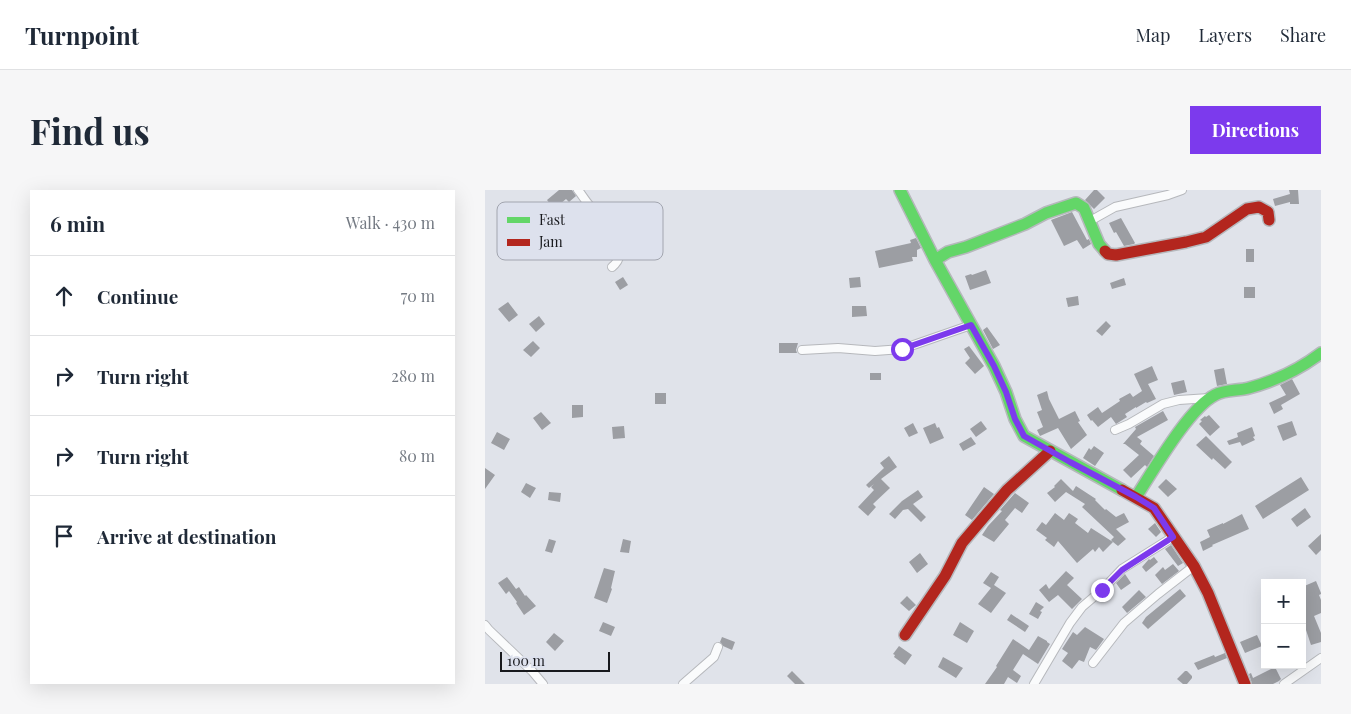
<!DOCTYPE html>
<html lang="en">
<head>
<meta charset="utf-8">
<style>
	body { margin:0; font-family:"Playfair Display",serif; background:#f6f6f7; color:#1f2937 }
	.controls { position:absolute; right:15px; bottom:15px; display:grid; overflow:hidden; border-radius:0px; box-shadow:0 5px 20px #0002 }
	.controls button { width:45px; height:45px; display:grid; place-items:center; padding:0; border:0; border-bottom:1px solid #e0e1e3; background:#fff; color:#1f2937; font:25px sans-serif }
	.scale { position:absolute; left:15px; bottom:12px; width:110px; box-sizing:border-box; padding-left:5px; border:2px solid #18191d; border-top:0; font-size:14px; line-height:18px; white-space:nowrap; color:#18191d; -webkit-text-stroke:4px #dde1ed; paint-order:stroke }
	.stop { position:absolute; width:15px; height:15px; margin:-11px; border:4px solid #7c3aed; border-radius:50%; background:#fff }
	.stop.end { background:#7c3aed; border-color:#fff; box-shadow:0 1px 5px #0008 }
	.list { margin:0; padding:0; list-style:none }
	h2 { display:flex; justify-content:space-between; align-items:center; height:65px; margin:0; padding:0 20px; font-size:21px }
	h2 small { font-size:16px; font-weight:400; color:#747a83 }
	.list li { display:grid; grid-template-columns:32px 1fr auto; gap:15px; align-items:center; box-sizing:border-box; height:80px; padding:0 20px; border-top:1px solid #e0e1e3 }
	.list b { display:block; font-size:19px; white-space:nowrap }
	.list em { font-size:16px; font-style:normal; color:#747a83 }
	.icon { flex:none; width:28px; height:28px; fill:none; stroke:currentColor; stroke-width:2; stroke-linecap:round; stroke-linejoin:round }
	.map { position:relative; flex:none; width:836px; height:494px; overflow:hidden; border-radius:0px }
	header { display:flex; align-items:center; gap:30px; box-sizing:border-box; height:70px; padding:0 25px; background:#fff; border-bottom:1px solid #e0e1e3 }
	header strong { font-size:24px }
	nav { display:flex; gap:28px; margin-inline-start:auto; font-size:18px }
	.intro { display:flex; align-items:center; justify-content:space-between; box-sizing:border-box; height:120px; padding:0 30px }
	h1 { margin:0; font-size:35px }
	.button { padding:12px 22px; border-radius:0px; background:#7c3aed; color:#fff; font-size:18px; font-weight:700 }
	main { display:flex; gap:30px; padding:0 30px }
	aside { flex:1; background:#fff; border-radius:0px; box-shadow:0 5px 20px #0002 }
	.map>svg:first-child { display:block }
</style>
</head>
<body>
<header>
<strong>Turnpoint</strong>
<nav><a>Map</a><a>Layers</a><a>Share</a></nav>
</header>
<div class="intro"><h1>Find us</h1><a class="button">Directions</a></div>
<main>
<aside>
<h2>6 min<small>Walk · 430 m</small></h2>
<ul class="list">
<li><svg class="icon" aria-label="ahead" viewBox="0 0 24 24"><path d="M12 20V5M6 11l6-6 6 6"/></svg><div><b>Continue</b></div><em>70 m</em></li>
<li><svg class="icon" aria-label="right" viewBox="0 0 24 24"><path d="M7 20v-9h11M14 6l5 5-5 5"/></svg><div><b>Turn right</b></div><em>280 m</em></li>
<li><svg class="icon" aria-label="right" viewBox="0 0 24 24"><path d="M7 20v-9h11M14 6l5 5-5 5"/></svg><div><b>Turn right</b></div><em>80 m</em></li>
<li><svg class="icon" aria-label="arrive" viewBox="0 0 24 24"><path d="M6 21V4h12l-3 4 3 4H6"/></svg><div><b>Arrive at destination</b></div></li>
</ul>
</aside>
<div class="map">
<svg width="836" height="494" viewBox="0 0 836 494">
	<rect width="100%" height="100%" fill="#e0e3ea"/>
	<path fill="#9c9ea3" d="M74,0H87L91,6L84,12L81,9L69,19L62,10Z
		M609,0H612L620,8L609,19L600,10Z
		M804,0H813L814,14H805V12L790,16L788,9L805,4Z
		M587,22L602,50L604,49L606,54L598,59L592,50L579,56L566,30Z
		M636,28L650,53L649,54L639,56L631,42L629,43L624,33Z
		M431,48L436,58L432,60V67H427L428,71L394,78L390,61L426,53L425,50Z
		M761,59H769V72H761Z
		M501,80L506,93L485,100L480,86L486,84L487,85Z
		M138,87L143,95L135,100L130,92Z
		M375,87L376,97L365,98L364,88Z
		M639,88L641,95L627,99L625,93Z
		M759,97H770V108H759Z
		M593,106L594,115L583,117L581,108Z
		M23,112L33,125L24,132L13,119Z
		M367,116H381L382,126L367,127Z
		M54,126L60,134L51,142L44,134Z
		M621,131L626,136L617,146L611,141Z
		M502,137L515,155L508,159L498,140Z
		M48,151L55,158L46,167L38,160Z
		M294,153H313L311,160L312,163H294Z
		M484,156L499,176L490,184L480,173L485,168L479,159Z
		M667,176L673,190L663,194L671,209L662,213L661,212L651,218V217L640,224L642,227L631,234L626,227L613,237L607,230L606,231L602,225L613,217L617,223L635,211L634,209L645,203L648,207L657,201L649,184Z
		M739,178L742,194L732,196L729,180Z
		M385,183H396V190H385Z
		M807,189L815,204L796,215L798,219L789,224L784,213L801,205L795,195Z
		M699,190L702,202L689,205L686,193Z
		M562,201L564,209L574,229L590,221L595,231L593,232L602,245L586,259L573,238L555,246L552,240L558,237L552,222L557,220L552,205Z
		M170,203H181V214H170Z
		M87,215H98V227L87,228Z
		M678,221L683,230L652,247L657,251L655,254L669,266L662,277L660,275L646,288L638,280L654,265L640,254H638L651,239L650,237Z
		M56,222L66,233L57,240L48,228Z
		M724,225L735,237L725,246L714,234L717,231L715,230L720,226L721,227Z
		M496,231L502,239L491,247L485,239Z
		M807,231L812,245L798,251L792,236Z
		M428,233L433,243L424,247L419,238Z
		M450,233L452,238L454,237L459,248L445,254L438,238Z
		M139,236L140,248L128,249L127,237Z
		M767,237L770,246L768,247L770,250L757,256L755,252L744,255L742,251L753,247L752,243Z
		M12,242L25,249L19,260L6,253Z
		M721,246L747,272L740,279L728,268L727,270L711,255Z
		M486,247L491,254L478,261L474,254Z
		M609,256L619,263L610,276L598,268L604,258L606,260Z
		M404,266L412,277L396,289L405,298L388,314L391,317L383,326L373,317L389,300L386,297L389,294L384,298L381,295L399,278L395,273Z
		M0,278L10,285L0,299Z
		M816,287L824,300L778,329L770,316Z
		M576,289L588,301L591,296L611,309L610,310L620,320L621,319L631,327L639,323L644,332L631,339L641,349L633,356L628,352L618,362L614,357L610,362L608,359L592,373L573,351L569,357L560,350L562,348L551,340L557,332L561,335L570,323L579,330L584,323L593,329L590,333L603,343L606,338L628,352L626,350L629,347L597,317L600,314L581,302L570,312L562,303L570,297L569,296Z
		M681,289L692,299L683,307L673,297Z
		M41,293L51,298L45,308L36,302Z
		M499,297L509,304L487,330L480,325Z
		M433,300L438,307L428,314L441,327L436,332L423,319L418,320L410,329L404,324L417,311Z
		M64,302L76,303L75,312L63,310Z
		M530,303L544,313L537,323L530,318L520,330L524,334L509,352L497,345L503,336L517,321L515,320Z
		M820,318L826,327L812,337L806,329Z
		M757,324L764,339L727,355L728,356L718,361L715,352L725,347L722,340L738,333V334Z
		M670,333L676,342L671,347L663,339Z
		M836,344V360L831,365L823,356Z
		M64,349L71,351L67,363L60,361Z
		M138,349L146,351L144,363L135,362Z
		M686,355L698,373L693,376L680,359Z
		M435,363L443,374L432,383L424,372Z
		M669,367L673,372L661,382L657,377L664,369L665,370Z
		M688,374L694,381L677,394L670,385L678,377L680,380Z
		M119,378L130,381L126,398L127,399L122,413L109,408Z
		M581,381L589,388L582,395L597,409L587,419L573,405L564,412L554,400L561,394L564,399Z
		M506,382L514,387L509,395L521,403L506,423L493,414L506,398L498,393Z
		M640,384L646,393L636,400L631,393Z
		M22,387L31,399L34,397L40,406L41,405L51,416L39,425L31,413L32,412L24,401L21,404L13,393Z
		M831,391L836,403V404L834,405L836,410V423L829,426L836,443V452L826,455L820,437L817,438V397Z
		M695,399L701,406L663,439L657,433L661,427Z
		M654,400L661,407L642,423L637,417Z
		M422,406L431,415L424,421L415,413Z
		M551,412L559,417L555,421L557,422L553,429L544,424Z
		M526,424L544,436L540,442L522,430Z
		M118,432L130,437L126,446L114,441Z
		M475,432L489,441L482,453L468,445Z
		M600,437L619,449L611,460L605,457L599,472L594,470L587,479L577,471L583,463L577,459L588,442L592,445Z
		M69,443L79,451L70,461L61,452Z
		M772,445L777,456L760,463L755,452Z
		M553,446L562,451V452L565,454L553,474L538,464L528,480L536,486L532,493L523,487L519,494H500L512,477L511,476L528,449L544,460Z
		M237,447L250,452L247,460L238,456L235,452Z
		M414,456L427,465L420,475L409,467L410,465L408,464Z
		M740,463L742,468L713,480L709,473L729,465L730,467Z
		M458,467L478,478L471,488L453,477Z
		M790,477L796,489L794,491L788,494H767L764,484L766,483L768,488Z
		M307,481L320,494H310L302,486Z
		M700,481H702L707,486V488L702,494H698L692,489Z"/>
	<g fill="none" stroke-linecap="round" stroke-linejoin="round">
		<g stroke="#b6b8bc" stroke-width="10">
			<path id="street" d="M93,0C98,6 102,14 108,19C113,23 120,21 125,27C137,39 141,66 127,77
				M605,31L630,17L683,5L697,0
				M317,160L353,158L390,161L417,159L486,135
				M630,240L644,234L678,214L694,210L724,208
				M0,435L4,440L47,481L58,494
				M608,473L639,433L673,404L709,376
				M198,494L229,467L233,457
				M549,494L585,433L597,417L617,400L637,379L688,347
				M799,494L836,468"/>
		</g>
		<g stroke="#b6b8bc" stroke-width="14">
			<path id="fast" d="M415,0L450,70L509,176L521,202L530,229L539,246L637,300
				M450,70L463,62L481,57L540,34L561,23L591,13L599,18L614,54L620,61
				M651,307C668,281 704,218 730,205C740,199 753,201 764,198C790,191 815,179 836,163"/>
		</g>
		<g stroke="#b6b8bc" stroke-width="14">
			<path id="jam" d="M620,61L623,64L631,65L701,52L721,47L762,19L774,17L783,22L784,30
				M637,300L669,318L709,376L723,403L760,494
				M420,445L460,386L477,353L522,300L565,261"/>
		</g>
		<use href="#street" stroke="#fafbfc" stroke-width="8"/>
		<use href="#fast" stroke="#63d668" stroke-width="11"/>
		<use href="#jam" stroke="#b3261e" stroke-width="11"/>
	</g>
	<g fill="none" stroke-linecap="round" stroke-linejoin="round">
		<path stroke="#7c3aed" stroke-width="6" d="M417,159L486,135L509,176L521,202L530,229L539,246L585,272L651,307L669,318L688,347L637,380L617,400"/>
	</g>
	<rect x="12" y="12" width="166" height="58" rx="8" fill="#dde1ed" stroke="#a2a5af" stroke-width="1"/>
	<rect x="22" y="27" width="23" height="6" fill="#63d668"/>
	<rect x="22" y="49" width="23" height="7" fill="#b3261e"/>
	<g font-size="14" fill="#18191d">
		<text x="54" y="35">Fast</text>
		<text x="54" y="57">Jam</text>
	</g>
</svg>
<div class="controls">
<button>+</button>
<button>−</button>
</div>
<div class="scale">100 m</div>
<div class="stop" style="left:417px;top:159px"></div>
<div class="stop end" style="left:617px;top:400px"></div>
</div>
</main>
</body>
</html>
